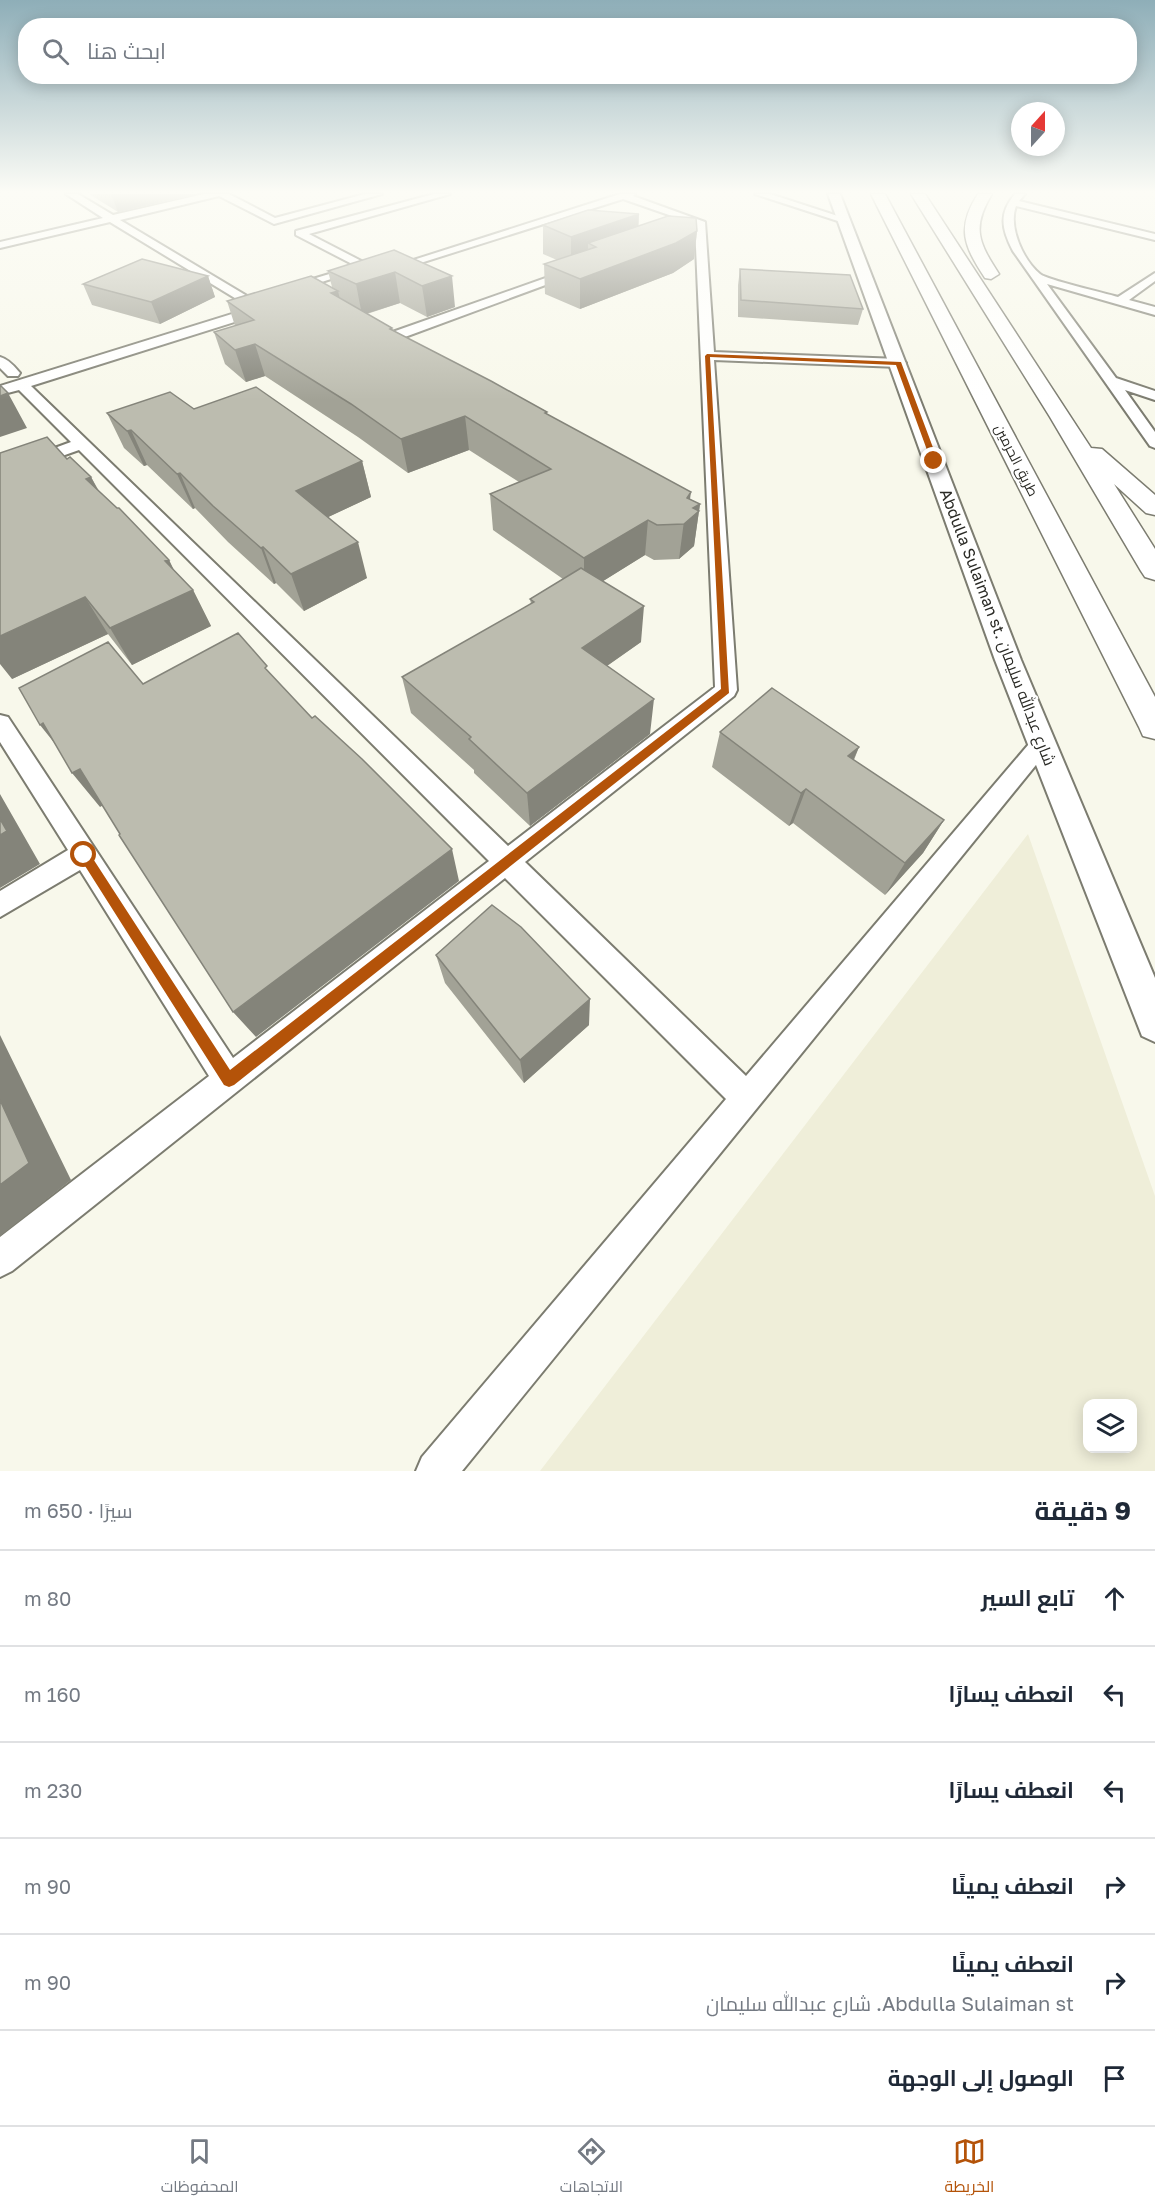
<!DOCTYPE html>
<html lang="ar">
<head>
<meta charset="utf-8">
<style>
	body { margin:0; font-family:"Golos Text",Cairo,sans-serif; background:#f2f2f3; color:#1f2937; direction:rtl }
	.controls { position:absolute; right:18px; bottom:18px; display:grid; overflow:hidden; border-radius:12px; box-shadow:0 3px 15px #0003 }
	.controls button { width:54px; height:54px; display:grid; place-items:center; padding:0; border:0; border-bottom:2px solid #e0e1e3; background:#fff; color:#1f2937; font:30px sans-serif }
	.compass { position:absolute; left:1011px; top:102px; width:54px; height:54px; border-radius:50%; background:#fff; box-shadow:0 3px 15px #0003; rotate:21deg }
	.stop { position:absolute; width:18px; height:18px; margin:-14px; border:4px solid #b45309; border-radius:50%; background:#fff }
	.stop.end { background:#b45309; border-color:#fff; box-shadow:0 2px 6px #0008 }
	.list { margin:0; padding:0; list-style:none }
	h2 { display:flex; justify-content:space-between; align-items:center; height:78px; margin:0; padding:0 24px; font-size:26px }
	h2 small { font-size:20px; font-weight:400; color:#747a83 }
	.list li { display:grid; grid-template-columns:39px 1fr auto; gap:18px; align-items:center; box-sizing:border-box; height:96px; padding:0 24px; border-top:2px solid #e0e1e3 }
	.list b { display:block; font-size:22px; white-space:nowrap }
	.list p { margin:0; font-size:20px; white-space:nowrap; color:#747a83 }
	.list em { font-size:20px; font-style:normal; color:#747a83 }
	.icon { flex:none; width:33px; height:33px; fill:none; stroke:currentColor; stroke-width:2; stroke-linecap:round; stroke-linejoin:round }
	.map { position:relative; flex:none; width:1155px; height:1471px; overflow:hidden; direction:ltr }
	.search { position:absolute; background:#fff; box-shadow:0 3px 15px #0003; left:18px; right:18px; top:18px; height:66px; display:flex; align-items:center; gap:15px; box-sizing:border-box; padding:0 21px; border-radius:24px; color:#747a83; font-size:22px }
	.sheet { height:654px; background:#fff }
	nav { display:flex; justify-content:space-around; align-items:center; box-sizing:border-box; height:84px; border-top:2px solid #e0e1e3; background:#fff; font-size:16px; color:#747a83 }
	nav a { display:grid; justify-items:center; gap:3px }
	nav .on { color:#b45309 }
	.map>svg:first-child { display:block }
</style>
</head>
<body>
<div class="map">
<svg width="1155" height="1471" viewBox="0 0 1155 1471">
	<rect width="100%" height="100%" fill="#f8f8eb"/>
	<path fill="#efeed9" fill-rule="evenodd" d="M1028,834L1155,1196V1471H540ZM1088,1404H1132V1448H1088Z"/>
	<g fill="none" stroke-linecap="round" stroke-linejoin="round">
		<g stroke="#7c7c70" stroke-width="4">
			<path id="minor" d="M66,194H78L113,215L204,194H229L275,218L365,194H382L274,224L219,196L120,220L252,299V305L248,306L110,222L0,248V242L103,218Z
				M434,194H450L309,234L371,266L294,291H286L284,289L286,287L356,266L296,235V231Z
				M620,194H635L633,196L705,222L714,352L899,359L906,363L899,367L714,360L737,690L734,696L525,862L746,1076L1034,738L1042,735L1050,738L1053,744L462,1471H416L422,1457L726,1099L505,878L12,1271L0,1277V1237L209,1076L80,870L0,917V891L68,850L0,742V715L8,717L233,1058L489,861L79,450L0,478V468L71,442L19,390L0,395V386L258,306H266V312L31,386L508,846L715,687L695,224L623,199L392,272L388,273L382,270Z
				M755,194H770L850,220L841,222Z
				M1015,194H1025L1019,201L1155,234V240L1016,206C1008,227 1023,260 1040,274C1047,280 1105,293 1118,297L1155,273V281L1129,300L1155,307V315L1047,284L1116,378L1155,391V400L1125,390L1155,432V448L1150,446L1013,251C1001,228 999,213 1015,194Z
				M574,268L580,271L578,273L394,341L389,342L383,338L384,335Z
				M0,357C8,359 15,367 20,373L18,376H8L0,368Z"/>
		</g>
		<g stroke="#7c7c70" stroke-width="4">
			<path id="major" d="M828,194H840L1021,660L1155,978V1042L1142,1036L995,660Z"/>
		</g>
		<g stroke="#7c7c70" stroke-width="3">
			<path id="highway" d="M871,194H885L1155,697V739L1143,736L1139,727Z
				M911,194H925L1091,448L1102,449L1155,495V515L1146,513L1114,484L1155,549V580L1145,577L1141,571L1050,417Z
				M978,194H992C971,228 979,243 999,274L991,279L985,278C964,246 956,228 978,194Z"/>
		</g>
		<use href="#minor" fill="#fff" fill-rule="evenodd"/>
		<use href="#major" fill="#fff" fill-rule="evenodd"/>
		<use href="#highway" fill="#fff" fill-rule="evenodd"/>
	</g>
	<path fill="#a2a296" d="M89,194H198L118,212Z
		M543,225L639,226L697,231L694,259L673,273L580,309L545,294L544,264L557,260L543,254Z
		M394,250L455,307L427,317L400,303L367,314L392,328L393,330L547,415L690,499L700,504L694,546L679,559L654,560L645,555L603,581L641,642L607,666L650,734L530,826L474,773V770L411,713L402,677L531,604L530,599L563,579L493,530L490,494L519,482L469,450L408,473L358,437L265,376L246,382L225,364L214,332L235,326L227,301L332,287L328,271Z
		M740,269L863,309L858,325L738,317V285Z
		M208,276L215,297L160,324L92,305L83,284Z
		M194,409L362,461L371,497L328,517L367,578L304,611L276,583L274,584L228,542L195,508L193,509L147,465L144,466L124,448L107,413Z
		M67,459L91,477L99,491L169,560L174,570L193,590L211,626L132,665L108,634L12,679Z
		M720,732L859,747L854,760L944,820L923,853L885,895L793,823L789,826L712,767Z
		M436,955L589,1025L524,1083L445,983Z"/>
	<path fill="#84847a" d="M111,194H198L118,212Z
		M639,214L638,242L588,243V260L571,266V237Z
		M697,231L694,259L673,273L580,309V279Z
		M395,272L400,303L362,315L356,284Z
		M208,276L215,297L160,324L151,302Z
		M452,276L455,307L427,317L422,286Z
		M338,291L345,321L331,293Z
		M255,344L265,376L246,382L235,350Z
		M8,393L27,428L0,437V396Z
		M465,416L469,450L408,473L401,439Z
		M131,430L147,465L144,466L127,431Z
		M362,461L371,497L307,527L296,491Z
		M180,473L195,508L193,509L177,474Z
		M91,477L110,513L86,479Z
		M691,492L687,521L693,508L700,504L694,546L679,559L687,498Z
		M648,520L645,555L584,593V558Z
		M358,542L367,578L304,611L291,574Z
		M263,547L276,583L274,584L261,548Z
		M169,560L185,594L193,590L211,626L132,665L110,628L165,561Z
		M85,597L108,634L12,679L0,664V636Z
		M644,606L641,642L581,684L582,648Z
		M654,699L650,734L530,826L527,793Z
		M43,723L68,760L40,725Z
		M859,747L844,781L848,756Z
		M80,769L107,803L100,807L72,773Z
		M806,789L793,823L789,826L801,793Z
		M0,794L40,864L0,888Z
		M944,820L923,853L885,895L905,863Z
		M452,849L459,881L256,1037L233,1012Z
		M590,999L589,1025L524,1083L520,1060Z
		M0,1035L71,1180L0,1236Z"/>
	<path fill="#bcbcaf" stroke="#84847a" stroke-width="1.5" d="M588,210L639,214L571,237L543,225Z
		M668,216L696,218L697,231L676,243L580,279L544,264L596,247L588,243Z
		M394,250L452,276L422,286L395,272L356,284L328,271Z
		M142,259L208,276L151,302L83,284Z
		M740,269L850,275L863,309L741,300Z
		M311,276L338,291L331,293L392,328L390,329L491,381L547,412L545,413L691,492L687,498L700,504L693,508L699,511L684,524L657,525L648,520L584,558L490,494L551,469L465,416L401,439L351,404L255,344L235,350L214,332L254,320L227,301Z
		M0,385L8,393L0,396Z
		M256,387L362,461L296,491L358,542L291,574L263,547L261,548L213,506L180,473L177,474L131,430L127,431L107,413L170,392L194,409Z
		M47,437L67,459L70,457L91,477L86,479L117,508H119L169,560L165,561L193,590L110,628L85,597L0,636V453Z
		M581,568L644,606L582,648L654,699L527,793L469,739L471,737L402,677L534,602L530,599Z
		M238,633L267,666L265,668L312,718L315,716L362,759L452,849L233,1012L119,835L120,834L80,769L72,773L43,723L40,725L19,688L108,642L143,684Z
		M772,688L859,747L848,756L944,820L905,863L806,789L801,793L720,732Z
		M0,819L7,831L0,835Z
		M492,905L521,927L590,999L520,1060L436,955Z
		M0,1100L29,1163L0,1185Z"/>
	<linearGradient id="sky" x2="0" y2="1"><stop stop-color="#8eaeb8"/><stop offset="0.48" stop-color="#fcfcf6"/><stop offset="1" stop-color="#fcfcf6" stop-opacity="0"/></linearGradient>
	<rect width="1155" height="400" fill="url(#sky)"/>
	<path fill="#b45309" d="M707,354L901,362L938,461L934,463L931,461L896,365L710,357L729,693L234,1085L229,1087L224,1085L80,858V851H88L230,1070L721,689L705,356Z"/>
	<g text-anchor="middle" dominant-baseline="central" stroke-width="4.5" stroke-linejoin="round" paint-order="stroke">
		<g font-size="14" fill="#2a2a25" stroke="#fff">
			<text transform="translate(1017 460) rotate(63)">طريق الحرمين</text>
		</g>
		<g font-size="16" fill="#2a2a25" stroke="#fff">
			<text transform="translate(998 627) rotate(69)">Abdulla Sulaiman st. شارع عبدالله سليمان</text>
		</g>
	</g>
</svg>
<div class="controls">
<button><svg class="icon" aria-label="layers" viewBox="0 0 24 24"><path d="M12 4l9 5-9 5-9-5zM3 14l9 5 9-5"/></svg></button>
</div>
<svg class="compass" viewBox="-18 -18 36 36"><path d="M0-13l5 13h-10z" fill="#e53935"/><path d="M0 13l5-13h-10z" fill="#747a83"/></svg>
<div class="stop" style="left:84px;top:855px"></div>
<div class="stop end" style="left:934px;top:461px"></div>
<div class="search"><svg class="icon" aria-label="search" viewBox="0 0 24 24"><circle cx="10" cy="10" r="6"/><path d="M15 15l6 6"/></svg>ابحث هنا</div>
</div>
<section class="sheet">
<h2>9 دقيقة<small>سيرًا · 650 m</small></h2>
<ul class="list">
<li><svg class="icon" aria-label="ahead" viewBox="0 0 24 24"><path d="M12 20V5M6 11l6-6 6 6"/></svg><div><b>تابع السير</b></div><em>80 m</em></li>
<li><svg class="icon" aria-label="left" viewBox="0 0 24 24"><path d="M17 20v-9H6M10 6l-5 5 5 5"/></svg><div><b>انعطف يسارًا</b></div><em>160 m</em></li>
<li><svg class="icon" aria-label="left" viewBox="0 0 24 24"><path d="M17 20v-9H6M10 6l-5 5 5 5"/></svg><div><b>انعطف يسارًا</b></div><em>230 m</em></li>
<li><svg class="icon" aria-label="right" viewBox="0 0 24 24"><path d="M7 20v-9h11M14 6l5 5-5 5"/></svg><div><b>انعطف يمينًا</b></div><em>90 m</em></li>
<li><svg class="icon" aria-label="right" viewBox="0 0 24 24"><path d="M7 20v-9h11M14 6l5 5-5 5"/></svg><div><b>انعطف يمينًا</b><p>Abdulla Sulaiman st. شارع عبدالله سليمان</p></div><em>90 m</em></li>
<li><svg class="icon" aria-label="arrive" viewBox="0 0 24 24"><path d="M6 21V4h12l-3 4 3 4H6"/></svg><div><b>الوصول إلى الوجهة</b></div></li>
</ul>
</section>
<nav>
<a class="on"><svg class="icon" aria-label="map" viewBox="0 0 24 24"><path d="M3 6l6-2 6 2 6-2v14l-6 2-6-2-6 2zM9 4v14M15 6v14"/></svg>الخريطة</a>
<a><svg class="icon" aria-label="directions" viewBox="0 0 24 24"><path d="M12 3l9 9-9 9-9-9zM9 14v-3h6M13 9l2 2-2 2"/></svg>الاتجاهات</a>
<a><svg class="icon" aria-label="saved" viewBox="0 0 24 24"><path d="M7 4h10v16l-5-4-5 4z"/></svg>المحفوظات</a>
</nav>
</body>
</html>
